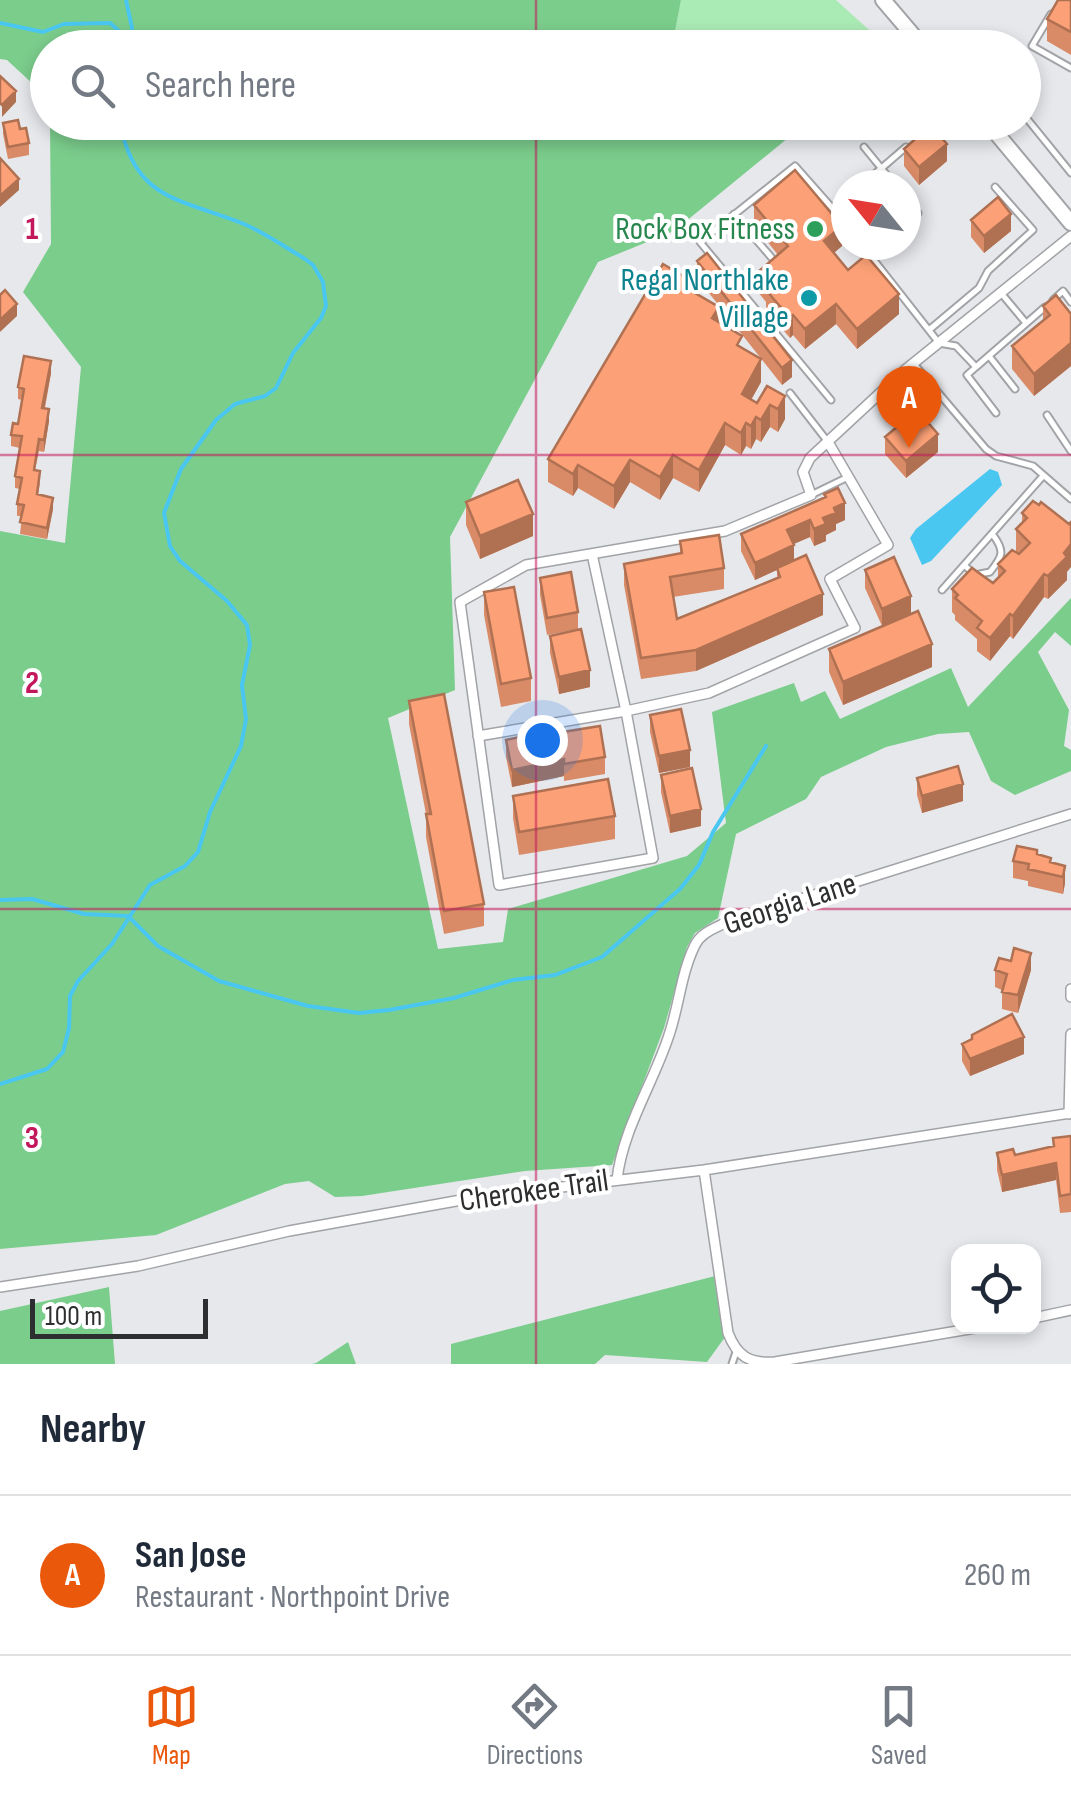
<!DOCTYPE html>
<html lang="en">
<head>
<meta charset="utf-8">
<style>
	body { margin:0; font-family:"Sofia Sans Condensed",sans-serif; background:#f6f6f7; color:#1f2937 }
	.controls { position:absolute; right:30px; bottom:30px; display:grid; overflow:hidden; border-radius:20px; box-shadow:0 5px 15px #0003 }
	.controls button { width:90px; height:90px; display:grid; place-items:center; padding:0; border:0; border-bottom:2px solid #e0e1e3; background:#fff; color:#1f2937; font:50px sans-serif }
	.compass { position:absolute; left:831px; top:170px; width:90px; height:90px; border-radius:50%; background:#fff; box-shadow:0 5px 15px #0003; rotate:300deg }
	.scale { position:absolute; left:30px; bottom:25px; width:178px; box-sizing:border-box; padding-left:10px; border:5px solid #2d2e2f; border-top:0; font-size:28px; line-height:35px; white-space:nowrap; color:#2d2e2f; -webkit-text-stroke:8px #fff; paint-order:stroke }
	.you { position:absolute; left:542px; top:740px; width:35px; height:35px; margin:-25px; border:8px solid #fff; border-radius:50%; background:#1a73e8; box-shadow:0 0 0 15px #1a73e833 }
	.badge { display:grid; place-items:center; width:65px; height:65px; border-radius:50%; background:#ea580c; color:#fff; font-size:32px; font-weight:700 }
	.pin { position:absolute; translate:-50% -82px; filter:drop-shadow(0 2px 5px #0008) }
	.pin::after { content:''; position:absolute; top:52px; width:35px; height:30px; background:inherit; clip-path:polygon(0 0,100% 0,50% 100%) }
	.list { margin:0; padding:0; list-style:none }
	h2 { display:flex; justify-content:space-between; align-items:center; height:130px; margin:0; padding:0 40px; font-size:42px }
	h2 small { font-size:32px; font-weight:400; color:#747a83 }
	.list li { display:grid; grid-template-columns:65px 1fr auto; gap:30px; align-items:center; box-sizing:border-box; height:160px; padding:0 40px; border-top:2px solid #e0e1e3 }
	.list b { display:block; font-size:38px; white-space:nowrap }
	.list p { margin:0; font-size:32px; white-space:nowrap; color:#747a83 }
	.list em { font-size:32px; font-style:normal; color:#747a83 }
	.icon { flex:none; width:55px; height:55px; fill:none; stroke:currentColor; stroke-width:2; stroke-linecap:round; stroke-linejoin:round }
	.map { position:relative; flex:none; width:1071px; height:1364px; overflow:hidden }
	.search { position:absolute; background:#fff; box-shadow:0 5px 15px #0003; left:30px; right:30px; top:30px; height:110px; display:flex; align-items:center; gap:25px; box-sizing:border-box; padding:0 35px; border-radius:55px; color:#747a83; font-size:38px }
	.sheet { height:290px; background:#fff }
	nav { display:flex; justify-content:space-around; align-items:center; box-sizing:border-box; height:140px; border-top:2px solid #e0e1e3; background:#fff; font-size:28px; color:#747a83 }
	nav a { display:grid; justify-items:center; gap:5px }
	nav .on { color:#ea580c }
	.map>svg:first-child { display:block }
</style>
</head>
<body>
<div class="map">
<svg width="1071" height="1364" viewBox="0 0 1071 1364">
	<rect width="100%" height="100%" fill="#e6e8ec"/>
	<path fill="#aaeab5" d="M681,0H836L888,47H672Z"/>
	<path fill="#7bcd8c" d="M0,0H681L672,47L48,48L47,97L7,60L0,59Z
		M50,123H786L794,133L674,231L598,262L450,537L455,690L388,718L438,949L503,942L508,909L687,856L726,823L712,712L794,683L801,702L825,691L840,719L951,668L968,707L1071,598V646L1055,632L1038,652L1069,710L1064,746L1071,750V771L1015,795L991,781L969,732L938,734L886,747L821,777L806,799L736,834L718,918L695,933L687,947L664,1028L612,1165L525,1171L362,1196L335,1197L309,1181L285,1184L156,1235L0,1249V531L65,543L81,367L23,292L51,244Z
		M719,1275L728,1333L707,1362L605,1355L595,1364H451V1344Z
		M109,1287L115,1364H0V1311Z
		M348,1342L356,1364H312L316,1363Z"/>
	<path fill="#49c7f0" d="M990,469L998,472L1002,485L931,561L922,565L910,538L916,529Z"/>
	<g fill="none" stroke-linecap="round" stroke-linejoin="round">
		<path stroke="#49c7f0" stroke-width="4" d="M126,0L132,28L130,48
			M0,23L43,32L64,24L110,23L130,41
			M0,900L32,899L84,914L128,916L158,946L219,981L308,1006L359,1013L389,1010L454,998L513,980L555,975L602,957L680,889L699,865L713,832L766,746
			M0,1084L47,1069L63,1052L69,1028L70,996L78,981L112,944L150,885L185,866L198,852L210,812L241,746L246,719L242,685L250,645L247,625L227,601L180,561L170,546L164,513L181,469L216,420L235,404L265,396L276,388L293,353L321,318L326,306L323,282L313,265L305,259C285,247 265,233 244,224C183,199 134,202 120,122"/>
		<g stroke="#a1a3a6" stroke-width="9">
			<path id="lane" d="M1051,14L1032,46L1071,68
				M1024,115L1071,173
				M864,147L895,185
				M862,185L906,147
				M906,198L918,213
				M833,209L846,226
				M734,214L771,257
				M862,245L939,343L956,346L976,367L1045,307
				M1001,293L1026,323
				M1053,300L1063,291L1071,302
				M929,330L979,288L988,271L1033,230L995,187
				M989,356L1015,389
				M914,364L986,449L996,456L1033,466L1071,499
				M976,367L967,375L996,413
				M790,393L828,442
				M831,400L700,242L795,166L833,209L846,198
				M1047,415L1071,451
				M811,495L848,477
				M964,565L975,575L990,572C1003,556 1005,551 993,535
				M942,590L1043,476
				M732,1364L736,1352"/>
		</g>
		<g stroke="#a1a3a6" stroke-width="12">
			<path id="street" d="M828,442L888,545L830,579L855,628L709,693L626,711L653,858L499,885L460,602L526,565L725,531L811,495L803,472L810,458L905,370L1071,236
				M478,736L626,711L592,554
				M1071,989V997
				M1069,1114L1071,1034
				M704,1170L728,1333C737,1356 749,1364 775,1362L987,1326
				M617,1180C622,1130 654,1082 669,1035C679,1006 681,973 695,945C701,933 713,929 725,923L1071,814
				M0,1287L138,1266L289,1231L478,1197L704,1170L1071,1113
				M1034,1318L1071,1310"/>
		</g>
		<g stroke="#a1a3a6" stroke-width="18">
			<path id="secondary" d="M883,0L924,48
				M987,122L1071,223"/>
		</g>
		<use href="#lane" stroke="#fff" stroke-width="5"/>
		<use href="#street" stroke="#fff" stroke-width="9"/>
		<use href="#secondary" stroke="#fff" stroke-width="14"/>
	</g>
	<path fill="#d98a66" d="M1071,0V55L1047,41V19Z
		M847,122H865L855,131Z
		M3,123L20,129L29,143V155L8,159L3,134Z
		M904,149L947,161L919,185L904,166Z
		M754,205L842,246L834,253L848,270L899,314L857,349L836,324L805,349L793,335L790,338L766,310V302L758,292V272L778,255L754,225Z
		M971,220L1011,231L984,253L971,237Z
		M697,261L792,377L782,385L697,278Z
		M688,289L742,348L761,382L751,400L757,403L767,386L785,419L778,432L770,427L761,442L756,439L751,449L746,446L741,455L725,445L699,492L673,478L660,500L630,482L614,509L578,488L573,496L548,482V459Z
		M1043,306L1071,314V366L1034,396L1012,369V346L1043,321Z
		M51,373L45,408L49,421L44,452L39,451L35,470L40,483L38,495L53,509L47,539L20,534L22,516H17V504L20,489L15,488V476L20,448L11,446V435L18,424L22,400L18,399V387Z
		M885,437L938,452L906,478L885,454Z
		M824,494L845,520L836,524V530L826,535V541L814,546L810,537L793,544L794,561L823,615L696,671L641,679L624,585V564L680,554V541L724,568V589L673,597L677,619L777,578V570L755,580L741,551V534L824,498Z
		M466,502L533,536L480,559L466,525Z
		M1022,513L1067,572V580L1048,599L1044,597L1013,639L1010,636L990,661L977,651V639L955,620V615L952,612V589L993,583L998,578V564L1016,552V529L1022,523Z
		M865,570L911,613L932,667L843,705L829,672V649L882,626L865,588Z
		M540,578L578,612V629L547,635L540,595Z
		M484,592L531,678V701L501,707L484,615Z
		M550,636L590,687L559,694L550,653Z
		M409,701L484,904V926L444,934L426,837V814L409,724Z
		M650,715L690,767L659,773L650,732Z
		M544,735L605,757V774L564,781V776L512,787L506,757V740Z
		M661,775L701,826L670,833L661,792Z
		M917,778L963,801L922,813L917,795Z
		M513,796L615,816V839L519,855L513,818Z
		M1037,854L1051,863L1065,866V883L1063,894L1028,886V881L1013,878V861Z
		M995,970H1031L1018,1013L1002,1009V990L995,987Z
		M962,1044L1024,1054L970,1076L962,1061Z
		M1071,1136V1212L1060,1213L1056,1180L1002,1192L997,1170V1153L1015,1155L1053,1147V1138Z"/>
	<path fill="#b07153" d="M16,91V102L2,117V105Z
		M855,122H865L855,131Z
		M947,144V161L919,185V167Z
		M19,179V190L0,207V196Z
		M1011,214V231L984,253V236Z
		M842,226V246L824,261V241Z
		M899,294V314L857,349V329Z
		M17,304V316L0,332V320Z
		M836,304V324L805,349V329Z
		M719,307V329L712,318Z
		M793,315V335L790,338V318Z
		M1071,343V366L1034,396V374Z
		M761,359V382L742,416V394Z
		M792,360V377L782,385V368Z
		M51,361V373L42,420V408Z
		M785,396V419L778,432V409Z
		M770,405V427L761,442V420Z
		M49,409V421L44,452V440Z
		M756,417V439L751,449V426Z
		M725,423V445L699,492V470Z
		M746,423V446L741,455V433Z
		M938,434V452L906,478V461Z
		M673,455V478L660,500V477Z
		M630,460V482L614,509V486Z
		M578,465V488L573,496V474Z
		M53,498V509L47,539V528Z
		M845,503V520L836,524V530L826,535V541L814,546V529L834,508Z
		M533,514V536L480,559V536Z
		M810,520V537L787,547V530Z
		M1071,544V567L1067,572V580L1048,599V576Z
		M794,545V562L755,580V563Z
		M1044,574V597L1013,639V616Z
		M823,594V615L696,671V650Z
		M911,596V613L882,626V609Z
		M1010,614V636L990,661V638Z
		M932,644V667L843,705V682Z
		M590,670V687L559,694V677Z
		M690,750V767L659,773V756Z
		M564,759V776L512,787V770Z
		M963,784V801L922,813V796Z
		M701,809V826L670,833V816Z
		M1065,866V883L1063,894V877Z
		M1031,953V970L1018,1013V995Z
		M1024,1037V1054L970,1076V1059Z
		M1056,1163V1180L1002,1192V1175Z"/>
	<path fill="#fca177" stroke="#b07153" stroke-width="2.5" d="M1058,0H1071V32L1047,19Z
		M0,76L16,91L2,105L0,103Z
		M18,120L20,129L26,128L29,143L8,147L3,123Z
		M931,125L947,144L919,167L904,149Z
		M0,158L19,179L0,196Z
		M795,170L842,226L824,241L848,270L866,255L899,294L857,329L836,304L805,329L793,315L790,318L766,290L770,287L758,272L788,246L754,205Z
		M998,197L1011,214L984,236L971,220Z
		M707,253L792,360L782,368L697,261Z
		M663,264L688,279L683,286L719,307L712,318L742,336L737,345L761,359L742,394L757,403L767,386L785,396L778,409L770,405L761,420L756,417L751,426L746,423L741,433L725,423L699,470L673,455L660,477L630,460L614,486L578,465L573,474L548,459Z
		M5,290L17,304L0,320V295Z
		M1056,295L1071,314V343L1034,374L1012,346L1050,315L1043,306Z
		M24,356L51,361L42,408L49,409L44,440L39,439L34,470L40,471L37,494L53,498L47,528L20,522L24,505L17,504L22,478L15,476L22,436L11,435L13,423L18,424L24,389L18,387Z
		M917,410L938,434L906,461L885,437Z
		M518,480L533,514L480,536L466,502Z
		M838,488L845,503L834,508L836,513L823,518L826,524L814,529L810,520L787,530L794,545L755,563L741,534L826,497L824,494Z
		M1033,501L1039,505L1041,502L1069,524L1071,522V544L1064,553L1067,557L1048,576L1044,574L1013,616L1010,614L990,638L977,628L982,621L955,598L958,595L952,589L972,568L993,583L1005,571L998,564L1012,550L1019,554L1030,543L1016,529L1027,518L1022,513Z
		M719,535L724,568L670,577L677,619L780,577L777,568L806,555L823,594L696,650L641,658L624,564L682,553L680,541Z
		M894,557L911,596L882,609L865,570Z
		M571,572L578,612L547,618L540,578Z
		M514,587L531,678L501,684L484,592Z
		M918,611L932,644L843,682L829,649Z
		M581,629L590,670L559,677L550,636Z
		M444,694L484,904L444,911L426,814H431L409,701Z
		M681,709L690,750L659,756L650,715Z
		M600,726L605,757L564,764V759L512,770L506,740L543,732L544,735Z
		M958,766L963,784L922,796L917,778Z
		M692,768L701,809L670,816L661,775Z
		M608,779L615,816L519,832L513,796Z
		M1017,846L1037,850V854L1051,858L1050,862L1065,866L1063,877L1028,869L1029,864L1013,861Z
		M1014,948L1031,953L1018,995L1002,992L1007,974L995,970L999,958L1011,961Z
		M1012,1014L1024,1037L970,1059L962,1044L972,1039V1035Z
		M1071,1136V1194L1060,1196L1056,1163L1002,1175L997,1153L1013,1149L1015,1155L1054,1146L1053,1138Z"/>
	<path fill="none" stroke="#c2185b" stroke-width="2.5" stroke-opacity="0.55" d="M536,0V48M536,122V1364M0,455H1071M0,909H1071"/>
	<circle fill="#2e9e5b" stroke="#fff" stroke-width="4" cx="815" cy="229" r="10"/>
	<circle fill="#0f9aa8" stroke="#fff" stroke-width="4" cx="809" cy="298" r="10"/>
	<g text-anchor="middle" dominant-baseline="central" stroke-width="8" stroke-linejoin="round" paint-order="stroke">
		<g font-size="32" fill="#27864d" stroke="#fff" text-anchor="end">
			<text x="795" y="229">Rock Box Fitness</text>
		</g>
		<g font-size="32" fill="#0d838f" stroke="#fff" text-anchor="end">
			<text x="789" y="280">Regal Northlake<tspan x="789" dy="37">Village</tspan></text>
		</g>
		<g font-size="32" fill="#2d2e2f" stroke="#fff">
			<text transform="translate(790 904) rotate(-18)">Georgia Lane</text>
			<text transform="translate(534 1191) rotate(-8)">Cherokee Trail</text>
		</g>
	</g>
	<g font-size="32" text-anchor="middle" font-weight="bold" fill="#c2185b" stroke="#fff" stroke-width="8" stroke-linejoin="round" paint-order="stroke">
		<text x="32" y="239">1</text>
		<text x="32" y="693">2</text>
		<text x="32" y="1148">3</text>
	</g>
</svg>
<div class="controls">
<button><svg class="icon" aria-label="locate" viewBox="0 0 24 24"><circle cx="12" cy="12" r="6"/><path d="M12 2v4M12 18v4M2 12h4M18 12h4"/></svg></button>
</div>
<svg class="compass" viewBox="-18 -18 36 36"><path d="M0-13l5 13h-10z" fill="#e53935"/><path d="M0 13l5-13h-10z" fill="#747a83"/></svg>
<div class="scale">100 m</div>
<div class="you"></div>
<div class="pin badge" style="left:909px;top:448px">A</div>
<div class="search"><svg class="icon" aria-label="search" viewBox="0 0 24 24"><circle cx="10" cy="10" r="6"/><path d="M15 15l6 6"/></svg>Search here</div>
</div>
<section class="sheet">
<h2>Nearby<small></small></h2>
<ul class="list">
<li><span class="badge">A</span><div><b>San Jose</b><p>Restaurant · Northpoint Drive</p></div><em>260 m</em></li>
</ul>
</section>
<nav>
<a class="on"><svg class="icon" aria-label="map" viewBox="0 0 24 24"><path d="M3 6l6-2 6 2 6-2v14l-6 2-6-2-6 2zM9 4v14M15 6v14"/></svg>Map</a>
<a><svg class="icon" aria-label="directions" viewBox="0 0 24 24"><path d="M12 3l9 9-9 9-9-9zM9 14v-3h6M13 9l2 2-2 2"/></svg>Directions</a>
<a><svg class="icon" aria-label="saved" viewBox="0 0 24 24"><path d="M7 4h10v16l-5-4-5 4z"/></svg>Saved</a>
</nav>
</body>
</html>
